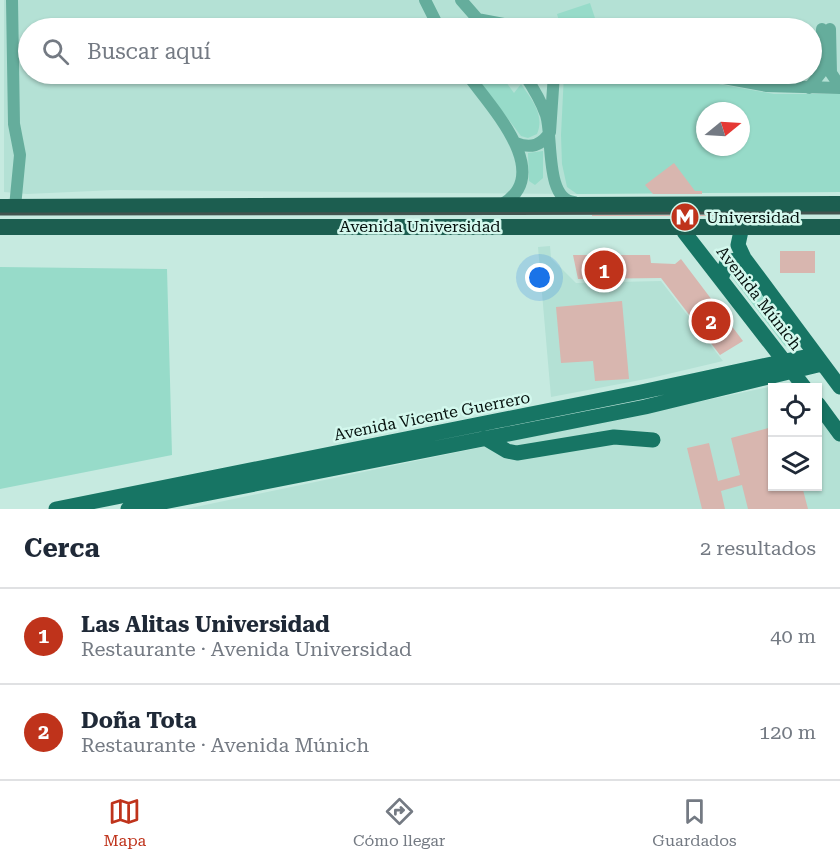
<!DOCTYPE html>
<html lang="es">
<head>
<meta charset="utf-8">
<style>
	body { margin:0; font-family:"Roboto Serif",serif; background:#f2f2f3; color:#1f2937 }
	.controls { position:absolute; right:18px; bottom:18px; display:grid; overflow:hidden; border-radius:0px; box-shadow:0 2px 4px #0004 }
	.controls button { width:54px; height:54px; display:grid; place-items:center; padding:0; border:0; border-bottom:2px solid #e0e1e3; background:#fff; color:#1f2937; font:30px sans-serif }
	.compass { position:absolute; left:696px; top:102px; width:54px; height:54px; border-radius:50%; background:#fff; box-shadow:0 2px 4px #0004; rotate:72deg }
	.you { position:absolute; left:540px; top:278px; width:21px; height:21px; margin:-15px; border:4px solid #fff; border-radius:50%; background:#1a73e8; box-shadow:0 0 0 9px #1a73e833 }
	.badge { display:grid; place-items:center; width:39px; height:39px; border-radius:50%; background:#bf331b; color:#fff; font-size:20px; font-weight:700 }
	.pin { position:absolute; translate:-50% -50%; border:3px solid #fff; box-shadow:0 2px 6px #0006 }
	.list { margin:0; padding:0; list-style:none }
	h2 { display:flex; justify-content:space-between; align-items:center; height:78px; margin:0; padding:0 24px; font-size:26px }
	h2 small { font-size:20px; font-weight:400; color:#747a83 }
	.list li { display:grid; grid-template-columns:39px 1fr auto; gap:18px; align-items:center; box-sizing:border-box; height:96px; padding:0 24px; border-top:2px solid #e0e1e3 }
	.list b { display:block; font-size:22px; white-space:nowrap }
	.list p { margin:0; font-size:20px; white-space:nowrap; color:#747a83 }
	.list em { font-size:20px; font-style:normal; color:#747a83 }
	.icon { flex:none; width:33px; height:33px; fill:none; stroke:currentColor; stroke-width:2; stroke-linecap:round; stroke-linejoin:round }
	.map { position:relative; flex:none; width:840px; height:509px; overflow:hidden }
	.search { position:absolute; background:#fff; box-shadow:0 2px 4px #0004; left:18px; right:18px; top:18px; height:66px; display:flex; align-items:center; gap:15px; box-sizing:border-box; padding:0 21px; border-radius:33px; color:#747a83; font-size:22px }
	.sheet { height:270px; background:#fff }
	nav { display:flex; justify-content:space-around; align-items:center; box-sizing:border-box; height:84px; border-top:2px solid #e0e1e3; background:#fff; font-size:16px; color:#747a83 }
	nav a { display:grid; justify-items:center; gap:3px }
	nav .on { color:#bf331b }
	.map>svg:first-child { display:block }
</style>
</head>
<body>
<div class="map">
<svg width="840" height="509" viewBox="0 0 840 509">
	<rect width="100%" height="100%" fill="#c6eae0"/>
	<path fill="#b4e1d5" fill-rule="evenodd" d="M4,0H840V192L577,194L115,190L27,194L4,192ZM28,28H812V74H28ZM705,111H741V147H705Z
		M550,246L551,258L576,283L661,281L723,361L651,378L551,397L538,247Z
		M793,382L797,387L772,388V487H818V413L840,442V509H186Z"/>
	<path fill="#97dbc9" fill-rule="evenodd" d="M590,3L596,21H559L557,14Z
		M812,38L818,47L817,70C799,88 766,77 743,74H812Z
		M474,74H500L514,93L521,84C532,100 545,115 537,134L528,138L521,136Z
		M564,74H663L774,94H840V192L577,194L567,187L562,164L561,135ZM705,111H741V147H705Z
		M543,151V178L535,185L529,181L528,153Z
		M0,267L167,269L172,455L0,489Z
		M737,267L743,268L778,314L790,344L789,347L785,346L731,276V272Z"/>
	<path fill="#d8b6af" d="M674,163L695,191H702V194H653L645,185Z
		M592,215H786V216H592Z
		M780,251H815V273H780Z
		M573,255H650L651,263L675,264L681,259L743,341L720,355L661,278L578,279Z
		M622,301L629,379L595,381L593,361L561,363L556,307Z
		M772,427V486H802L808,509H748L742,485L721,491L725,509H702L687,448L709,443L718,481L740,475L731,438Z"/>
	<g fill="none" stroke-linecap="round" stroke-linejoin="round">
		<path stroke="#65ad9c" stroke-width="12" d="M12,0L14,124L20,155L15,207
			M425,0L439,28
			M461,0L482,24
			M477,19L526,28
			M574,28H590
			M830,29L831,73L840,86
			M467,74C490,106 556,174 501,205
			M524,74C532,86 541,101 546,115C553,137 545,200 574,202
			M702,74L767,86L840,88
			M809,88L823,70L822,29
			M516,143C531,149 542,145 550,132L554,74"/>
		<path stroke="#177564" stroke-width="15" d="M741,231L738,245L744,258L840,387
			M684,232L805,388
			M721,279L727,262L744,258
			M818,404L840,434
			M485,438L507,451L517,453L614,437L653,440
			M56,509L641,392L814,355
			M128,509L645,407L822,364"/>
		<path stroke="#1c5e50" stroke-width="16" d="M0,207L840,204
			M0,227H840"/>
		<path stroke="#41544f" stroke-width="3" d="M0,214L840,213"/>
	</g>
	<defs>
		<g id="metro-disc" transform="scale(1.5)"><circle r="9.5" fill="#bf331b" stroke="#d3f8ed"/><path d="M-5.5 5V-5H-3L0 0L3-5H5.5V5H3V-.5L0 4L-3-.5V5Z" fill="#fff"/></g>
	</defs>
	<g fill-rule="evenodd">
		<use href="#metro-disc" x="685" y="217"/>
	</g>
	<g text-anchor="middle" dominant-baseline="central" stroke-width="5" stroke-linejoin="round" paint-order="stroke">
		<g font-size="16" fill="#040f0c" stroke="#d3f8ed" text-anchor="start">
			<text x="706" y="217">Universidad</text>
		</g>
		<g font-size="16" fill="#040f0c" stroke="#d3f8ed">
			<text x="420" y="226">Avenida Universidad</text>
			<text transform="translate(759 298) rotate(52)">Avenida Múnich</text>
			<text transform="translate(432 416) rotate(-11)">Avenida Vicente Guerrero</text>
		</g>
	</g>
</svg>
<div class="controls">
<button><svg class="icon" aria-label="locate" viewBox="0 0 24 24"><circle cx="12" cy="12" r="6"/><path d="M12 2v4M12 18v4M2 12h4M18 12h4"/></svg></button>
<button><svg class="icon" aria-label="layers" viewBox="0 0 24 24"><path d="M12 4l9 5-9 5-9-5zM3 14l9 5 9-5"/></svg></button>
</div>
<svg class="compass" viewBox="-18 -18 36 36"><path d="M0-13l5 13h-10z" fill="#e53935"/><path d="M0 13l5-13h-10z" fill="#747a83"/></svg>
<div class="you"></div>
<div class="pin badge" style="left:604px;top:270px">1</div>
<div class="pin badge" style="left:711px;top:321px">2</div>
<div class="search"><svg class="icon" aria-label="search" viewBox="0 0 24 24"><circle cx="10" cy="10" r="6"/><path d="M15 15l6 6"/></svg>Buscar aquí</div>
</div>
<section class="sheet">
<h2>Cerca<small>2 resultados</small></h2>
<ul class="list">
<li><span class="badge">1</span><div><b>Las Alitas Universidad</b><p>Restaurante · Avenida Universidad</p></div><em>40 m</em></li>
<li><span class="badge">2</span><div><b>Doña Tota</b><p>Restaurante · Avenida Múnich</p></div><em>120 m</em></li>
</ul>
</section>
<nav>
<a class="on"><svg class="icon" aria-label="map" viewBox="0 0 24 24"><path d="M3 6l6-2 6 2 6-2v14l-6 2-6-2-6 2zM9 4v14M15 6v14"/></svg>Mapa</a>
<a><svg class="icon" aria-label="directions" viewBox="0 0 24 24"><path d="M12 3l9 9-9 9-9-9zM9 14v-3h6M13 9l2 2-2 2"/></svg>Cómo llegar</a>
<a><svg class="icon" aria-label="saved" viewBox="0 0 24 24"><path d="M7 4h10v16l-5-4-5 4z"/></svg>Guardados</a>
</nav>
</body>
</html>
